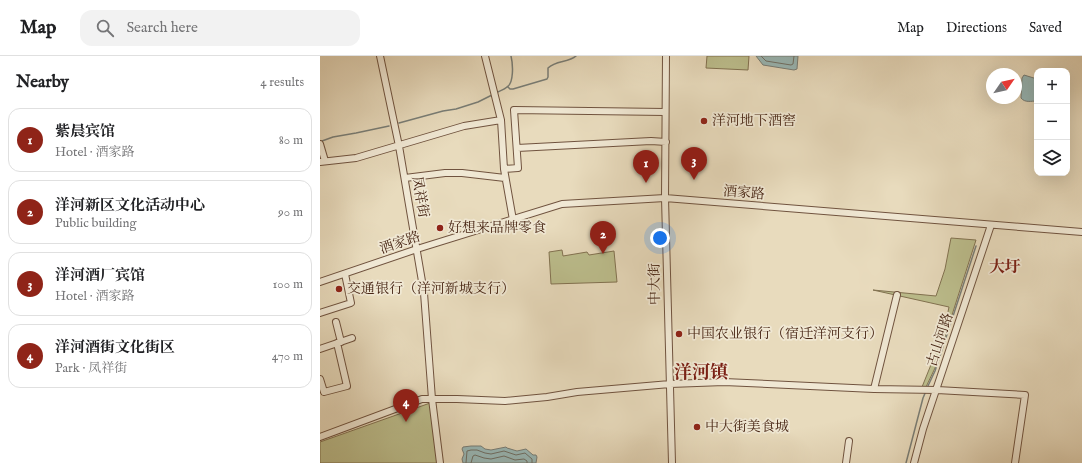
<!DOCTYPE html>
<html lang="en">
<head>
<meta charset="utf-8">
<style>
	body { margin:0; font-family:"IM FELL English","Noto Serif SC",serif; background:#f2f2f2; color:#202124 }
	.controls { position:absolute; right:12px; top:12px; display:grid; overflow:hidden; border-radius:8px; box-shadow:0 4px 16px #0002 }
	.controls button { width:36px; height:36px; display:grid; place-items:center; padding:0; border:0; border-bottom:1px solid #e0e0e0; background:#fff; color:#202124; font:20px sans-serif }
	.compass { position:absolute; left:666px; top:12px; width:36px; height:36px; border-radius:50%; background:#fff; box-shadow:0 4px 16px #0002; rotate:56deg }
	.you { position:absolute; left:340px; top:182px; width:14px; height:14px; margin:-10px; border:3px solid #fff; border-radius:50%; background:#1a73e8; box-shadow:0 0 0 6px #1a73e833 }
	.badge { display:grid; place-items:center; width:26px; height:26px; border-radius:50%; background:#8f2418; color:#fff; font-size:13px; font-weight:700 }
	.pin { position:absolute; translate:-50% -33px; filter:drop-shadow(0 1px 2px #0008) }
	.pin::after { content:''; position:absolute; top:21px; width:14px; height:12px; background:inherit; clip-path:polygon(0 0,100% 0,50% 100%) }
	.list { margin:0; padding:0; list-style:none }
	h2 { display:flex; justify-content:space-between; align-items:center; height:52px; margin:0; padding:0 16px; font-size:17px }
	h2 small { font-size:13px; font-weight:400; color:#757577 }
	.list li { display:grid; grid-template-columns:26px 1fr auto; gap:12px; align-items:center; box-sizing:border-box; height:64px; margin:0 8px 8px; padding:0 8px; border:1px solid #e0e0e0; border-radius:12px }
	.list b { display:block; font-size:15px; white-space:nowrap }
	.list p { margin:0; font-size:13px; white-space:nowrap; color:#757577 }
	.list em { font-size:13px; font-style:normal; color:#757577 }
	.icon { flex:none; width:22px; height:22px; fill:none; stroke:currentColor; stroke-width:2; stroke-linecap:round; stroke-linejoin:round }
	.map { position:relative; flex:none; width:762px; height:407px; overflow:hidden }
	header { display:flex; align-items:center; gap:24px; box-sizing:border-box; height:56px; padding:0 20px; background:#fff; border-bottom:1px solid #e0e0e0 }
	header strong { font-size:19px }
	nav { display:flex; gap:22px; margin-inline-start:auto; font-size:14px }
	.search { width:280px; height:36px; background:#f2f2f2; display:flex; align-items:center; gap:10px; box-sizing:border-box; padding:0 14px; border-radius:12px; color:#757577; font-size:15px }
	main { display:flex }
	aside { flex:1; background:#fff }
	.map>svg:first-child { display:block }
</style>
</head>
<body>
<header>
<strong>Map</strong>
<div class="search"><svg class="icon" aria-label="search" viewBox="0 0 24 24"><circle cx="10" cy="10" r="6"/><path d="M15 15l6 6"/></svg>Search here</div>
<nav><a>Map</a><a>Directions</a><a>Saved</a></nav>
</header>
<main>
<aside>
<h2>Nearby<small>4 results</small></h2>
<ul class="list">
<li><span class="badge">1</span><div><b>紫晨宾馆</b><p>Hotel · 酒家路</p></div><em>80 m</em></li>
<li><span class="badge">2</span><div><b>洋河新区文化活动中心</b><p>Public building</p></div><em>90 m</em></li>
<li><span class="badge">3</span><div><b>洋河酒厂宾馆</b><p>Hotel · 酒家路</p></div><em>100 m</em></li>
<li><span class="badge">4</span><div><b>洋河酒街文化街区</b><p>Park · 凤祥街</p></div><em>470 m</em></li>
</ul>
</aside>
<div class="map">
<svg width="762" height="407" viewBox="0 0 762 407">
	<rect width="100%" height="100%" fill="#e8dbbd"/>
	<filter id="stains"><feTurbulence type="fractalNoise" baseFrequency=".005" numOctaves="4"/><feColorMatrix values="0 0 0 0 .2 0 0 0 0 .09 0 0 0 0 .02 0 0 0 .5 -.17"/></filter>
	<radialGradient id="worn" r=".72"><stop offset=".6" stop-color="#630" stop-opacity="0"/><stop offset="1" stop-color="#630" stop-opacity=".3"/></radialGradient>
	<path fill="#bcbe8d" stroke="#827251" d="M387,0H429L428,14L386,12Z
		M631,182L656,184L615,312L606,331H602L623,279L629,251L553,234L616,240L625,213Z
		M242,194L243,200L267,196L269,199L294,195L297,226L231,228L229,196Z
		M113,346L120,407H0V386Z"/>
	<path fill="#99b9b8" stroke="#797e77" d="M436,0H478L477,13L474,14L443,9Z
		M704,19L717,23V45C711,45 705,47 701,42L702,22Z
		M151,390H161L165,393L171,394L186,391L187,392L197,395L206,393L213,399H216L217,401L216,407H143L142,403L144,398L142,393L143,391Z"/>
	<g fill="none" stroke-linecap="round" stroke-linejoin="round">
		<path stroke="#707066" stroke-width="1" d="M441,0L446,5L471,9L473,8L474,0
			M146,407L147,395L151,394H157L165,397L171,398L184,395L196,399L205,397L212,403V407
			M151,407L153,400L155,399L164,402L171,403L184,400L195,404L204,403L207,405V407"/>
		<path stroke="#797e77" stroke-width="1.5" d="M188,31L190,33H193L227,23L228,21V12C236,4 248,7 256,0
			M176,37C179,35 184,34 187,31C194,27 193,8 191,0
			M79,67L123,55L136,53L158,46L172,39
			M2,85L13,81L36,77L69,70
			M607,332L615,315L656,190
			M586,407L603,342L606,335"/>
		<g stroke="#70533f" stroke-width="8">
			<path id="minor" d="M60,0L79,90L104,237L112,343L120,407
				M165,0L181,64L184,113L193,164
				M346,0L345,142L352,407
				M0,88L5,105
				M197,92L331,85L346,86
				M0,106L36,102L144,70L181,64
				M184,113L198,112L194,54L345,56
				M85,122L125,117H142L185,122
				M0,226L97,193L242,148L345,142L762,176
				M0,257L31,247L25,218
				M16,266L21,286
				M0,293L32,282
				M0,323L4,336L27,330L17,287
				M554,333L577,239
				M0,381L102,343H137L185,345L227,341L257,336L350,328L404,326L554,333L617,334L705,339L695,407
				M526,407L529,385
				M594,407L603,373L671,169"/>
		</g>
		<use href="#minor" stroke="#f0e8d4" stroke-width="6"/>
	</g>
	<g fill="#8f2418" stroke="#f0e8d4" stroke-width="1.5">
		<circle cx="384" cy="65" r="4"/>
		<circle cx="120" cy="172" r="4"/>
		<circle cx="19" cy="233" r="4"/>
		<circle cx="359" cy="278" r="4"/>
		<circle cx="377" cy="371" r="4"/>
	</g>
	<g text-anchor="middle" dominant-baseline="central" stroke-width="3.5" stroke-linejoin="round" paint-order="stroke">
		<g font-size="14" fill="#482615" stroke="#f0e8d4" text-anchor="start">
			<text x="392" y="65">洋河地下酒窖</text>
			<text x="128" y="172">好想来品牌零食</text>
			<text x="27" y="233">交通银行（洋河新城支行）</text>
			<text x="367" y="278">中国农业银行（宿迁洋河支行）</text>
			<text x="385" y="371">中大街美食城</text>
		</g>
		<g font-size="14" fill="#482615" stroke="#f0e8d4">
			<text transform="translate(424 137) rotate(5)">酒家路</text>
			<text transform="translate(100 141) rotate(80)">凤祥街</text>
			<text transform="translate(80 187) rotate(-19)">酒家路</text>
			<text transform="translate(335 228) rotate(-91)">中大街</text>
			<text transform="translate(620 284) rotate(-72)">古山河路</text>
		</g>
		<g font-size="16" font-weight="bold" fill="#7a1f14" stroke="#f0e8d4">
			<text x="685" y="212">大圩</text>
		</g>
		<g font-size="18" font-weight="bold" fill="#7a1f14" stroke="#f0e8d4">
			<text x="381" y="317">洋河镇</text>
		</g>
	</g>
	<rect width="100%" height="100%" filter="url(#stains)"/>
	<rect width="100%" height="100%" fill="url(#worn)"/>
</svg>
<div class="controls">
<button>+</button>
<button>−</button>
<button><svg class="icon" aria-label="layers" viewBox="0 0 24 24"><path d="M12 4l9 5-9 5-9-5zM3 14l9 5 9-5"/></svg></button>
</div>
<svg class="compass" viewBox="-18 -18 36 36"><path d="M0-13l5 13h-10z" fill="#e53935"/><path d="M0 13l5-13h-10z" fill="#757577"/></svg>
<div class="you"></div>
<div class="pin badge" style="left:326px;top:127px">1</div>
<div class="pin badge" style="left:283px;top:198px">2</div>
<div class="pin badge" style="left:374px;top:124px">3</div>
<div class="pin badge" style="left:86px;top:366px">4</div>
</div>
</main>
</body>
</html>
